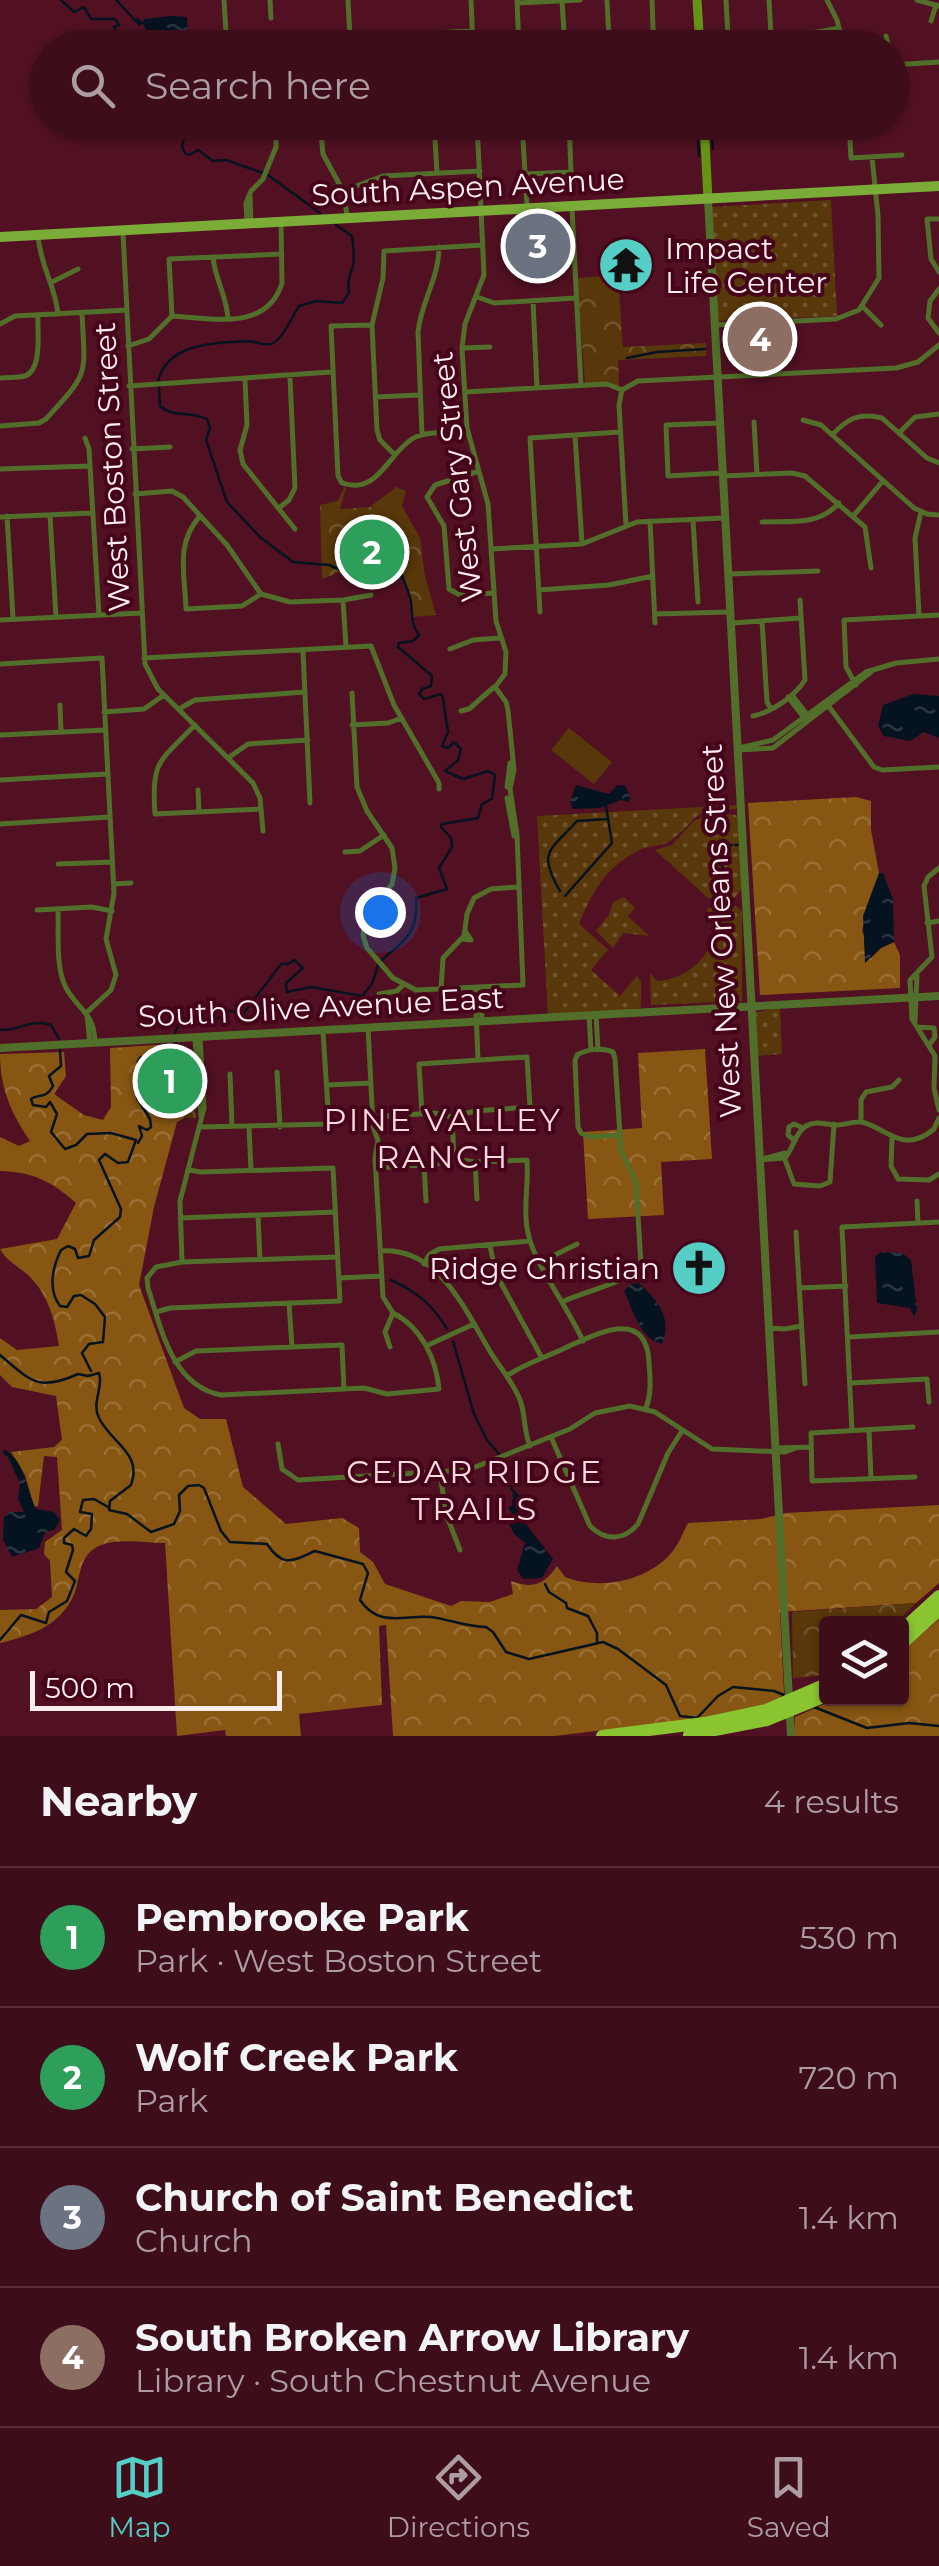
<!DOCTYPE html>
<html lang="en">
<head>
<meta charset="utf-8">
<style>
	body { margin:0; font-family:Montserrat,sans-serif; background:#441623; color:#f1f3f6 }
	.controls { position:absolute; right:30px; bottom:30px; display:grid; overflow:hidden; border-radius:10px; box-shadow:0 2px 8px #0004 }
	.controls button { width:90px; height:90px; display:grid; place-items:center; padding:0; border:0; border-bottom:2px solid #562d39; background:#3d0d1a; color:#f1f3f6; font:50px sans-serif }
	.scale { position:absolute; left:30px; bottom:25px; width:252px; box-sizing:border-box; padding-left:10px; border:5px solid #feedef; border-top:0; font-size:28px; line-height:35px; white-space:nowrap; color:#feedef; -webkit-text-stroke:8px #450419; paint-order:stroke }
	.you { position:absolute; left:380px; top:912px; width:35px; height:35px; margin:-25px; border:8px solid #fff; border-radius:50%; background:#1a73e8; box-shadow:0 0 0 15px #1a73e833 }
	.badge { display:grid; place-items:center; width:65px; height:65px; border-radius:50%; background:#55cec6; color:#fff; font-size:32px; font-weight:700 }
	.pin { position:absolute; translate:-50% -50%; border:5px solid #fff; box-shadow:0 2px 10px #0006 }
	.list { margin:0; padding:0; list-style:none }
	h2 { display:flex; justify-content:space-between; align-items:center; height:130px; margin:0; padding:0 40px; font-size:42px }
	h2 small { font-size:32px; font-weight:400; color:#ad9ca2 }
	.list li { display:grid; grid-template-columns:65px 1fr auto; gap:30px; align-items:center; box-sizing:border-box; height:140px; padding:0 40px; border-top:2px solid #562d39 }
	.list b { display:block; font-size:38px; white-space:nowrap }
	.list p { margin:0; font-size:32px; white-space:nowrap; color:#ad9ca2 }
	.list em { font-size:32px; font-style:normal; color:#ad9ca2 }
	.icon { flex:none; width:55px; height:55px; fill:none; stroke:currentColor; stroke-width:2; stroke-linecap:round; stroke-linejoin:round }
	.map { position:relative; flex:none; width:939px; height:1736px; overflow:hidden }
	.search { position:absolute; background:#3d0d1a; box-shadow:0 2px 8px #0004; left:30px; right:30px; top:30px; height:110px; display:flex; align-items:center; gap:25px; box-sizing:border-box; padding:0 35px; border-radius:55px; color:#ad9ca2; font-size:38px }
	.sheet { height:690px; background:#3d0d1a }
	nav { display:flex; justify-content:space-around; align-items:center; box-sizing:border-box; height:140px; border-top:2px solid #562d39; background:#3d0d1a; font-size:28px; color:#ad9ca2 }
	nav a { display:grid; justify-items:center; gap:5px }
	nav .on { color:#55cec6 }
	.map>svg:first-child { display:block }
</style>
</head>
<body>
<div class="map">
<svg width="939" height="1736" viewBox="0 0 939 1736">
	<defs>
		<pattern id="grass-dots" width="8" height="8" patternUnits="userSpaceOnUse" patternTransform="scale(2.5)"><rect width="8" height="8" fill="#58370a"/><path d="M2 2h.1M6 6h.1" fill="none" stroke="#71542e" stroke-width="1.8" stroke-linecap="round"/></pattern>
		<pattern id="forest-crowns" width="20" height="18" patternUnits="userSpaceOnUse" patternTransform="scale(2.5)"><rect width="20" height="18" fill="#875612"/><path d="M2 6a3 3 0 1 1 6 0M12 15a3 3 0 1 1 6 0" fill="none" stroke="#996f35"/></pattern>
		<pattern id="park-crowns" width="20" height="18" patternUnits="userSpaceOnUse" patternTransform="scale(2.5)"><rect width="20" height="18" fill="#58370a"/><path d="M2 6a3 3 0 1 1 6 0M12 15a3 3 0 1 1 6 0" fill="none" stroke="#71542e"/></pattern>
		<pattern id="water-ripples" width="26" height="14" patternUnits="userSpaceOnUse" patternTransform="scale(2.5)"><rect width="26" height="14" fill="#05121f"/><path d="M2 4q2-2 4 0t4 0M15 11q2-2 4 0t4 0" fill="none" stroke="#2a3540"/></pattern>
	</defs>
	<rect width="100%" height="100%" fill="#511122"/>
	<path fill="url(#grass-dots)" d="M831,200L837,316L717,321L712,207Z
		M738,805L736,809C685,811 705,816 670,841C662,847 651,845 642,849C607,865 593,890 579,924L608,950L591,970L620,996L637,976L641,982V1007L628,1011L548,1016L537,816Z
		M711,814L736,815L738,818L742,889L734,898H708L655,850L672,845L694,821Z
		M624,897L635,908L628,916L649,936L623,933L613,948L596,931L609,915L613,902Z
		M736,906L742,912V1001L651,1005L650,973L657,981C689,980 718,952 715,918L709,917L707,908Z
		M780,1008L782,1054L757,1056L756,1012Z"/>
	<path fill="url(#forest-crowns)" d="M856,797L871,801V830L879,873L862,930L871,958L881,948L894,942L900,955V988L760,995L748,803Z
		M171,1044L186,1050L169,1067L150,1069L147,1088L154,1096H184V1118L177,1122L154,1207L139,1285L184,1408L200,1419H226L243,1487L286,1524L342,1518L359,1528L360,1552L373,1562L385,1584L451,1606L461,1601L490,1602L513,1594L511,1581C533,1589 544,1585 557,1566L565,1577C600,1591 648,1581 672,1552C679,1544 683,1532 688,1523L761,1519L785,1513L939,1505V1583L916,1603L780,1612L784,1693L776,1702L695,1719L554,1736H393L386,1625L379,1626L382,1705L299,1714L301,1736H226L225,1730L177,1736L165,1543C146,1543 118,1538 101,1545C76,1555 82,1580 72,1599C57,1627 29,1636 0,1643V1610L36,1609L52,1597L50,1561L44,1554L45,1542L62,1530L57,1457L44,1456L38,1506L34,1507L25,1475L11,1452L54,1447L62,1440L56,1396L12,1387L0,1375V1338L17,1350L59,1346C55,1321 49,1296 30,1277C19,1266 8,1263 0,1249L57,1239L76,1203C51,1181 33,1172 0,1171V1137L19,1146L30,1141C11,1113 0,1088 0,1054L64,1052L66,1076L54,1094L84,1115L103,1120L111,1107L110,1048Z
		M705,1049L712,1159L661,1162L664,1215L588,1219L583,1132L642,1128L638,1053Z
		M939,1619V1736H794L795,1717L836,1699H902V1652Z"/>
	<path fill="url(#park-crowns)" d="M618,275L623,347L706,343V356L618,360L619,386L585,383L577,278Z
		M344,487L346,488L340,509L370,507L396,487L406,491L402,506L420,538L425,576L436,615L412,617C412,596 401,582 402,560L397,557L355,560L347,569L322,579L320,505L338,501Z
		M186,1050H192L196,1118H184L183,1096H167L162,1100L154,1096L146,1085L148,1070L169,1067Z
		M916,1603L895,1623L826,1624V1675L793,1678L792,1612Z"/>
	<path fill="#58370a" d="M569,728L612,762L594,784L551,750Z"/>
	<path fill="url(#water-ripples)" d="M170,16L187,17L189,47C167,48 153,46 143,24L139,26L132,19L138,18L143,22L144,19Z
		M913,694L939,696V738L924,732L910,741L884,736L878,726L883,705Z
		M576,785L609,794L617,785L625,786L631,798L628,802L621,800L600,808L573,809L570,802Z
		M879,873H883L893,899L894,942L881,948L865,963L863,916Z
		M881,1252L902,1253L911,1260L917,1310L914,1317L910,1308L877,1303L875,1256Z
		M639,1283C657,1300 673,1317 662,1344C638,1338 634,1310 624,1291L631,1284Z
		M4,1449C26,1462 26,1489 36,1509L54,1512L60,1520L55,1529L45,1533L39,1548L12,1557L3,1540L4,1517L9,1512H24L18,1499L20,1484L8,1457L3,1453Z
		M513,1489L524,1500L522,1519L553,1559L542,1578L523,1579L517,1570L525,1543L514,1534L507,1520L512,1513L508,1508L512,1505Z"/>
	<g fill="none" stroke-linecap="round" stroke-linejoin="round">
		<path stroke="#05121f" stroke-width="2.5" d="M61,0L74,12L84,7L91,19H115L119,25L114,27L125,48
			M116,0L133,18
			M189,122L182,146L185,153L189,155L198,150L213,161L226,160L263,173
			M710,122L713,149
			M716,122L720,133L724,134L734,122
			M826,122V123
			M694,129L697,131L699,156
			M268,175L320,213
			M627,358L657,352L705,349
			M158,381C168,342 216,343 247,341C255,341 263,346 271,344C283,340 292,316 299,306L316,301L342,303L349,293C348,281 348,280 352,269C356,260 353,246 352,236L336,225
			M159,387L160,406C175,419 190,410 207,419L210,428L206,440L227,502L260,537L293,562L329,565L345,572L362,560L373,562L397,558L401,562C399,579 409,587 411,602C413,616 410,623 419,635L413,641L399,643L398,647L432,676L431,686L422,689L419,694L424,699L441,694L443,698L448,732L442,746L448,748L454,742L461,749L458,760L445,771L463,779L488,771L495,775L492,799L482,804L478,818L442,824L441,827L451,838L452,847L439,868L447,889L416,898C418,933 407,938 382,960
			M735,845H738
			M724,846L732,845
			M560,891C537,851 550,851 577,821L607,819
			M565,896L612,843L606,806
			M722,898L727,878L722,865
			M720,903V901
			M714,917L719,906
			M0,1030C19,1031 32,1018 51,1025L59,1039
			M175,1033L181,1018L216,1021L226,1010L243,1014L281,964H288L294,960L303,968L286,983L287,992L311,987L362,996L372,984L378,965
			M60,1050L61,1066L49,1076L53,1086C45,1100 39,1093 31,1099L33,1105L46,1107L50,1102L57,1114L51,1132L65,1149L76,1145L87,1134L111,1133L136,1140L128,1162L118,1163L105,1154L99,1160L121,1209L120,1217L94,1240L89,1256L78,1258L75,1249L68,1246L61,1250C52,1268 48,1290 60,1306L67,1307L74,1296L81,1295L95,1304L105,1317L103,1342L89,1344L82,1353L91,1371
			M138,1143L142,1136L139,1126L147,1130L151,1127L150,1119L137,1098L140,1085L138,1061L141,1057C158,1060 169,1067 176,1043
			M391,1280C417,1292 432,1304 447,1329
			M453,1341L474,1414L487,1440L499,1454
			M0,1355C31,1381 38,1392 78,1374L88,1376L99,1373C104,1388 91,1402 99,1418C111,1443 143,1453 131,1485L110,1501L109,1510L127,1514L151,1532L174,1524L180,1511L179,1495L188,1486L199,1485L204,1488L221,1531L230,1542L267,1544C283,1568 292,1561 315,1551L363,1564L368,1573L360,1600C381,1631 409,1612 437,1618C453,1621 469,1627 486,1627L493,1632L506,1652L529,1659L603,1642L618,1649L666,1685L680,1716L697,1718L718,1696L733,1687L774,1691L784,1695
			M503,1463L512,1490
			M545,1584L549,1592L566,1603L567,1608L588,1616L597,1633V1642
			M0,1640L21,1615L46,1623L49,1612L67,1601L75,1581L66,1572L73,1550L72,1545L64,1543V1538L74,1529L86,1536L91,1529L92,1514L80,1512L83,1500L94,1499L108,1507
			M814,1707L867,1728L909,1723L939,1726"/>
		<path stroke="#516f2a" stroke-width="5" d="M224,0L227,48
			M270,0L271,18
			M348,0L350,37
			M471,0L473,48
			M607,0L609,40
			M652,0L653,29L657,37
			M726,0L728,37
			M769,0L771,35
			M827,0L837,20L844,48
			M917,0L939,6
			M517,1L519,48
			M562,1L565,48
			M517,3L580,0
			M931,21L936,5
			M430,33V48
			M886,36L889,48
			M699,39L818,32L839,28
			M316,48L315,39L472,31
			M892,65L939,62
			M892,110L899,109
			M231,122V124
			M320,122L323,154L343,191L347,215
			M434,122L437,173
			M522,122L527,206
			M849,122L851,158L902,155
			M321,135L393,131
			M526,174L571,172L569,122
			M343,191L383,176L480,171
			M250,196L251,223
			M572,209L581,385
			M939,219H927L931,259L939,272
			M247,223L246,203L251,191L263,179L276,147V122
			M123,233L145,664L158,689L253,783L260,798L263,831
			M38,236C41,269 55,284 58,314
			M213,257C215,280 227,296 228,319
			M50,283L78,269
			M939,289L930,301L928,318L939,333
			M477,297L494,303L576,298
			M533,301L537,388
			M862,306L881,325
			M172,316L169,259L282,254
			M0,324L15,316L127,310
			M372,325L331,326L338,476L342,483C378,495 387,455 412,439C426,430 452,433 468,433
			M714,325L836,319L859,310L879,278L878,215L872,157
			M128,346L149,339L172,316C211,318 267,332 282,283L281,223
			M462,348L490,347
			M0,378C7,377 18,378 25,376C43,369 37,331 38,315
			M245,380L247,425L240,450L243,464L295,529
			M129,386L331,372
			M622,390L619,405L626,525
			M465,392L607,384L622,390L638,381L896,368L918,362L939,345
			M376,397L418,395
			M803,420L821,425L914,508L927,514L939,515
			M754,422L757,474
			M719,423L666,425L668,476L721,473
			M0,426L39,423L46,419C90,371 85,377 82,313
			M899,433L915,417L939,414
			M422,435L418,332C421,302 439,278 439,247
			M575,435L582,544
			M832,435C847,419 859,412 882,418L927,458L939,463
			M85,438L89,449L99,615
			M132,449L170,447
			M395,455L380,440L377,430L372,325L383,278L384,251L483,245
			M0,469L90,466
			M479,471L435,485L427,497L444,526L449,589L460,595L494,593
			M722,476L792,473L805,476L865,527L871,568
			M135,494L172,491L183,497L227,545L261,594L290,602L343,600L371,595
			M279,508L289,500L295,488L290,378
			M50,515L56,617
			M854,515L882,482
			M7,516L13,618
			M200,516C175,544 185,574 186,609L242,606L261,594
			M0,517L92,513
			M693,520L698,602
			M650,521L655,623
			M762,522C790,521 819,526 839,503
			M491,549L582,544L637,522L723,518
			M730,574L818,571
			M539,590L609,585L653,576
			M343,600L346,647
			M540,612L530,438L620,432
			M655,614L729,612
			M919,615L915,538L921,512
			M0,620L142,613
			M762,621L767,702L771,709
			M732,623L801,618
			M450,649L473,640L500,638
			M303,651L310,803
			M144,658L371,646L394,705L439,783V789
			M0,664L102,658L114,893L106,939L116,975L111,990L86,1013
			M856,685L846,667L844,620L939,615
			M352,693L357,787L367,811L392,848L395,868L392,884L365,922L363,935L367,948L393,978L416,990L523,985L517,835L510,789L514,770L508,710L506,702L495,687L505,674L506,652L496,621L488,504L467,428L462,348L465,324L484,275L477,122
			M792,695L809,717
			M788,697L805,719
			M827,704L874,767L882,770L939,767
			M60,705L61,732
			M179,709L195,700L305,692
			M461,711L469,709L494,687
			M104,712L144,709L164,695
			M753,716C772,712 794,697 805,680L800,600
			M195,725C159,762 151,761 155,814L261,809
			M352,725L388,723L402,718
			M0,735L105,730
			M739,748L773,740L866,672L896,663L939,659
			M739,750L773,748L871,672
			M228,758L248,744L308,740
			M0,780L107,774
			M507,787L510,763
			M198,790L199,812
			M507,798L514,836
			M0,824L110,817
			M345,852L360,851L384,835
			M58,864L112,862
			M939,868L928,877L924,886L932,957L910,980L912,1019L935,1056L934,1088L939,1110
			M114,884L131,883
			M58,909C59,932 55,967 66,988C79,1011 94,1012 95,1042
			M37,910L92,907L112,911
			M927,923L939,921
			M462,939L471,940L466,932
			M480,987L482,1021
			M475,988L478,1059
			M441,989L443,958L464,936L467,914L474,898L491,889L517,887
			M379,994L397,991L403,985
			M596,1014L598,1050
			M589,1015L591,1050
			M87,1016L90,1043
			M915,1021L917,975
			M368,1027L373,1126L378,1141L375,1158L383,1297L393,1313L385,1332L390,1347
			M917,1027L934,1028L935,1037L929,1045
			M195,1039L201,1117
			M277,1072L280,1127
			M230,1074L232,1126
			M327,1085L371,1083
			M373,1117L435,1113L452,1117L475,1111L530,1107L527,1057L419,1064L422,1114
			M452,1117L454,1159
			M861,1122V1100L866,1092L892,1087L899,1080
			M249,1126L251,1171
			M200,1127L329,1124L323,1032
			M934,1129L939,1118
			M892,1138L891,1166L898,1179L929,1180L939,1174
			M795,1141L788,1135L789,1127L794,1124L803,1128
			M783,1154L794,1184L820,1186L830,1182L834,1124
			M762,1159L785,1153
			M759,1160L785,1158C793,1149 795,1133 806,1126C817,1120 826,1125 837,1125C845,1125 853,1121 861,1122C885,1126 902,1156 934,1129
			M475,1162L477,1199
			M424,1165L426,1201
			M376,1168L436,1164L453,1159L475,1162L527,1160C529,1185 522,1212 529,1237C536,1266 569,1309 583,1341
			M917,1201L918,1223
			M258,1216L260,1260
			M180,1218L335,1212
			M796,1232L805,1384
			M490,1246L496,1274L542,1358
			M381,1251C439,1247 466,1312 491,1353C501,1369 513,1382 520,1400C526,1415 523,1430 530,1446
			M337,1257L182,1262L156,1267L147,1278L148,1288C161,1328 172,1386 221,1395L364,1388L387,1394L439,1389C436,1358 421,1327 393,1313
			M182,1262L180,1201L204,1108L200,1037
			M541,1262L577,1244
			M424,1264L429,1255L439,1249L530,1241
			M339,1278L382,1276
			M799,1288L846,1286
			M564,1301C583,1292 632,1281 641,1265L636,1182L621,1151L615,1059L613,1052C603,1047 587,1049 577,1055L575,1061L578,1127L581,1133L590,1137L620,1135
			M289,1303L292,1347
			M156,1312L170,1308L340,1301L333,1168L201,1172L189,1170
			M768,1328L785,1329L801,1326
			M849,1337L939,1332
			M426,1346L474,1324
			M175,1362L196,1351L342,1345L344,1389
			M508,1375C525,1364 546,1357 565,1348C595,1335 646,1306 649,1362C650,1378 652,1392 646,1408
			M851,1383L927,1379L929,1402
			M913,1427L811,1433L812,1481L915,1477
			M869,1430L871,1479
			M852,1431L842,1227L939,1222
			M551,1437L590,1526C605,1541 624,1541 638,1524L668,1453L682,1431
			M278,1444L282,1469L298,1480L468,1470L570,1429L595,1413L630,1406L655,1412L712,1449L785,1452L796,1448
			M778,1448L811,1447
			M440,1473L446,1514L460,1550"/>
		<path stroke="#516f2a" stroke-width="8" d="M708,199L791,1736
			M0,1048L939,996"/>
		<path stroke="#649414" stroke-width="9" d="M697,0L700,48
			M704,122L708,199"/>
		<path stroke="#7bac37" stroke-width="10" d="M0,237L939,186"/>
		<path stroke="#8ac531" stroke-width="12" d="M902,1630L939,1596
			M902,1644L939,1610
			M602,1736L704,1723"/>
		<path stroke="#8ac531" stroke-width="12" d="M704,1723L766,1710L826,1684
			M689,1735L767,1720L826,1696"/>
	</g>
	<defs>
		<g id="temple-disc" transform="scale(2.875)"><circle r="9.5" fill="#55cec6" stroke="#450419"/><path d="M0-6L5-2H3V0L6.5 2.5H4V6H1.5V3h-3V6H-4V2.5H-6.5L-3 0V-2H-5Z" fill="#111"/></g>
		<g id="church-disc" transform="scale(2.875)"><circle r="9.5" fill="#55cec6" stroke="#450419"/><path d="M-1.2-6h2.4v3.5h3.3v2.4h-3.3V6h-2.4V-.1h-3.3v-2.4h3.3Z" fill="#111"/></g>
	</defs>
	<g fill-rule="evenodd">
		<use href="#temple-disc" x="626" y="265"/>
		<use href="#church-disc" x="699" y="1268"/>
	</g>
	<g text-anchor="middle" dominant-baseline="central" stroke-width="8" stroke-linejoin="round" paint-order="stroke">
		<g font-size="30" fill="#feedef" stroke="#450419">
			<text transform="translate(468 187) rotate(-3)">South Aspen Avenue</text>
			<text transform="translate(112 467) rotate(-93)">West Boston Street</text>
			<text transform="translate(457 477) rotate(-97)">West Gary Street</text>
			<text transform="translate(721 931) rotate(-93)">West New Orleans Street</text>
			<text transform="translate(321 1007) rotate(-3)">South Olive Avenue East</text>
		</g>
		<g font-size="30" fill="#feedef" stroke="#450419" text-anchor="start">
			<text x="665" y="248">Impact<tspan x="665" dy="34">Life Center</tspan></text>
			<text x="660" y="1268" text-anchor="end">Ridge Christian</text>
		</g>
		<g font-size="32" letter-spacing="2.5" fill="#fcdadf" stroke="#450419">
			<text x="443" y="1119">PINE VALLEY<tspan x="443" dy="37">RANCH</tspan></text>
			<text x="475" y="1471">CEDAR RIDGE<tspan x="475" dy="37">TRAILS</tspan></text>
		</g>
	</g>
</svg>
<div class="controls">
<button><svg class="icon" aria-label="layers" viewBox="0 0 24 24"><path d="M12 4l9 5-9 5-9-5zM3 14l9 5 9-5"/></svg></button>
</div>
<div class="scale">500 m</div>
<div class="you"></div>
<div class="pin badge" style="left:170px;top:1081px;background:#2e9e5b">1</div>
<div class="pin badge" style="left:372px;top:552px;background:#2e9e5b">2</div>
<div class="pin badge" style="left:538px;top:246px;background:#6b7280">3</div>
<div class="pin badge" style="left:760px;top:339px;background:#8d6e63">4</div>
<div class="search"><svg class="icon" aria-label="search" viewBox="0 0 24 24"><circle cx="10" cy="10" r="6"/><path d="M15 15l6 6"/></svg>Search here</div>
</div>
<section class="sheet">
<h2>Nearby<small>4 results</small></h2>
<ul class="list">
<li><span class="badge" style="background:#2e9e5b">1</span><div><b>Pembrooke Park</b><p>Park · West Boston Street</p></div><em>530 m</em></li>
<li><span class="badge" style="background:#2e9e5b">2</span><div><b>Wolf Creek Park</b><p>Park</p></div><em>720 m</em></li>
<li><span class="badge" style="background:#6b7280">3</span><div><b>Church of Saint Benedict</b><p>Church</p></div><em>1.4 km</em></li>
<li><span class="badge" style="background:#8d6e63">4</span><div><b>South Broken Arrow Library</b><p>Library · South Chestnut Avenue</p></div><em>1.4 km</em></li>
</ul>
</section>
<nav>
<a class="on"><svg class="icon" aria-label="map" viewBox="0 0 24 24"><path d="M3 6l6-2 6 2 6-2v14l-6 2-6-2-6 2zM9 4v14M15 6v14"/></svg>Map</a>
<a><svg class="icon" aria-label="directions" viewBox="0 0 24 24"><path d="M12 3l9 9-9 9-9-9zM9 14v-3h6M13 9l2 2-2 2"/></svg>Directions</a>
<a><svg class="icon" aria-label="saved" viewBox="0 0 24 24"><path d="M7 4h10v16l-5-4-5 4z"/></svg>Saved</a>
</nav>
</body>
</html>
